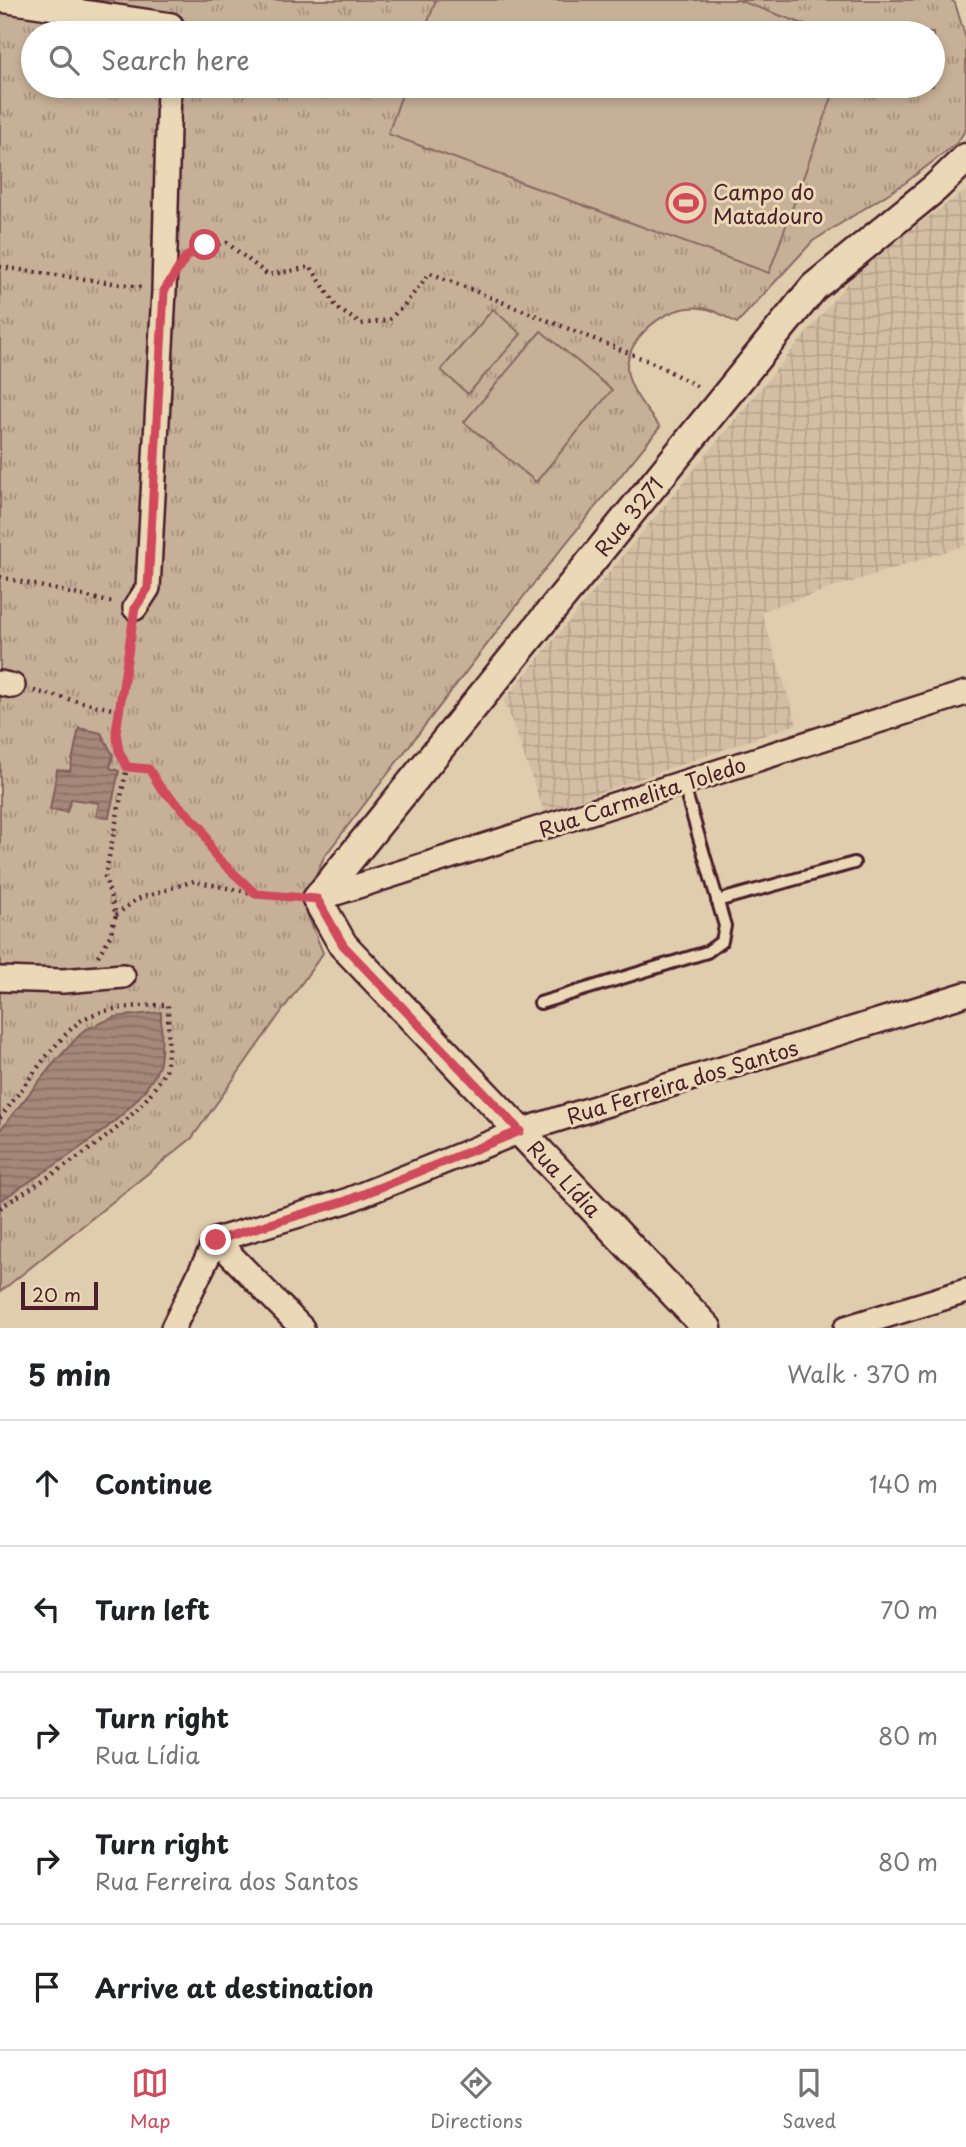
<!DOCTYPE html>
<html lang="en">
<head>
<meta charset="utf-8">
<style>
	body { margin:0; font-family:"Playpen Sans",sans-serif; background:#f6f6f6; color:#202124 }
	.scale { position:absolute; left:21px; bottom:18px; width:77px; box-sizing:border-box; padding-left:7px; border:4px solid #4a1f2b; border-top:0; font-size:19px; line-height:24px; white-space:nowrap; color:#4a1f2b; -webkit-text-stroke:5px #ead8b6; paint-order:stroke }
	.stop { position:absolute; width:21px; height:21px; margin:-16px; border:5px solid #d1495b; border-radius:50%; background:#fff }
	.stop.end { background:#d1495b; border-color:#fff; box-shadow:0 2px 7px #0008 }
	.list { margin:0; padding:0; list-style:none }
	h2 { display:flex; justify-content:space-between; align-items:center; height:91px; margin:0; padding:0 28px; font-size:30px }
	h2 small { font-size:23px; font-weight:400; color:#757577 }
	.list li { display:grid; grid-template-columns:46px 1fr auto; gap:21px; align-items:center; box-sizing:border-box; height:126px; padding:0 28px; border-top:2px solid #e0e0e0 }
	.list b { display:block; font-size:26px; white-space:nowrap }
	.list p { margin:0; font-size:23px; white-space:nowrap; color:#757577 }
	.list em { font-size:23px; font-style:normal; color:#757577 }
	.icon { flex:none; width:38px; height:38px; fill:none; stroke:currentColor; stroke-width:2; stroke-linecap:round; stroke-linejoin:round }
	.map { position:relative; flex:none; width:966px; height:1328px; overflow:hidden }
	.search { position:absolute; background:#fff; box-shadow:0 4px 10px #0003; left:21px; right:21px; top:21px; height:77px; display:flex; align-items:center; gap:18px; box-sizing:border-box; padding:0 24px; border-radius:38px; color:#757577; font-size:26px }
	.sheet { height:721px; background:#fff }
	nav { display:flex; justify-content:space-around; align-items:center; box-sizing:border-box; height:98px; border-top:2px solid #e0e0e0; background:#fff; font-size:19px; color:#757577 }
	nav a { display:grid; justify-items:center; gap:4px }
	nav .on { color:#d1495b }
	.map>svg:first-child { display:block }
</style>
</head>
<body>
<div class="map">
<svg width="966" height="1328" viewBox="0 0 966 1328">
	<defs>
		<pattern id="industrial-grid" width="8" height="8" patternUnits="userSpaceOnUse" patternTransform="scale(1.75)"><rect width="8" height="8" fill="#d4bea3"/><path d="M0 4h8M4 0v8" fill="none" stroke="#b8a38c"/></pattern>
		<pattern id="park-tufts" width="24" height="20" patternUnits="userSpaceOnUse" patternTransform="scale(1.75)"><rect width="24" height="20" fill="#c7b098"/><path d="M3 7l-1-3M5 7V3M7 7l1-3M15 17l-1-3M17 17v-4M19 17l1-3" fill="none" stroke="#a48f7c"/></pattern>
		<pattern id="water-rules" width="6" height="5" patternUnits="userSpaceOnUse" patternTransform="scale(1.75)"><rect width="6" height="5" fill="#a58879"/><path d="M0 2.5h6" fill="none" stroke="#886f63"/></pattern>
	</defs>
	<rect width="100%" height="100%" fill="#e0cdae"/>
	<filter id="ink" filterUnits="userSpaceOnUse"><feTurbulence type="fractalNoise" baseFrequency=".0143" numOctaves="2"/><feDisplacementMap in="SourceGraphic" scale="14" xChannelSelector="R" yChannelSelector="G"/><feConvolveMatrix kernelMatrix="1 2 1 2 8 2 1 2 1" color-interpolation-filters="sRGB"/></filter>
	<g filter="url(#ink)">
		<path fill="url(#industrial-grid)" d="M966,190V545L761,611L797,724L544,812L504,700L864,263Z"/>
		<path fill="url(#park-tufts)" stroke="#886862" stroke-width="2" fill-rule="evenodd" d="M0,0H951L955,3L966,39V129L957,143L905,183L813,241L737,323C727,318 717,311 707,309C674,300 630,332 627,366C626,386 648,412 660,427L541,574L324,857L303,903L323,953L192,1138L0,1292ZM33,33H933V86H33Z"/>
		<path fill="#c7b098" stroke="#886862" stroke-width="2" d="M436,0H738L828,33H424Z
			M405,86H836L769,273L388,134Z
			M493,309L521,334L468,394L441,370Z
			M541,331L612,390L536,482L464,422Z"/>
		<path fill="url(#water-rules)" stroke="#815e5a" stroke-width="2" d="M79,728L101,733L113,755L110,768L119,771L109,817L96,816L99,803L71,799L67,812L50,810L57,770L70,771Z
			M161,1012C161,1026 163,1054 159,1066C137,1120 48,1168 0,1201V1130L53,1064L84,1030L115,1017Z"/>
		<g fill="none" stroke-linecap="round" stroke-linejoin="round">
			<g stroke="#4a1f2b" stroke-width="16">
				<path id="service" d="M717,901L854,863
					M540,1003L707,952L722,941L725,926L683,783"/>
			</g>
			<g stroke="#4a1f2b" stroke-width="28">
				<path id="minor" d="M1,0L171,25V33
					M135,608L148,588L164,291L169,86
					M0,683L13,686
					M317,899L966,693
					M0,979L63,981L123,976
					M216,1240L302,1328
					M173,1328L216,1240L346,1201L520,1131L966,994
					M846,1328L966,1291"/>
			</g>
			<g stroke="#4a1f2b" stroke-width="33">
				<path id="tertiary" d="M707,1328L343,945L317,899L814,287L935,188L966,158"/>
			</g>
			<path stroke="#4a1f2b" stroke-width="4.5" stroke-dasharray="2 5" stroke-linecap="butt" d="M194,28L245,33
				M305,33L427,26
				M187,256L205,245L227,243L268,275L311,267L337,308L361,324L389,320L406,303L430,273L656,364L700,388
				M0,267L141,287
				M0,577L114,603
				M34,691L121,711
				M128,767L149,769L160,787L202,828L214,855L256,893
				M116,915L137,899L194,881L256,894L292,897
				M98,956L110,936L116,915L105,877L127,767L119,751L116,732L132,630
				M0,1118C23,1089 51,1045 79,1022C99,1007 144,1005 168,1005C168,1019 170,1059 165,1070C137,1129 53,1172 0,1208"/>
			<use href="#service" stroke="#ead8b6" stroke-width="10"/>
			<use href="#minor" stroke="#ead8b6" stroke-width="23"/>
			<use href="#tertiary" stroke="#ead8b6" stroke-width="28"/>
		</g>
	</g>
	<g fill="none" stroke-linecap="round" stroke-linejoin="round" filter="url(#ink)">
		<path stroke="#d1495b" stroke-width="9" d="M205,245L186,257L164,291L148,588L135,608L116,732L119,751L127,767L149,769L160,787L202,828L214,855L256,894L317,899L343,945L520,1131L346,1201L216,1240"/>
	</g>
	<defs>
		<g id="stadium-ring" transform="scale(2.0125)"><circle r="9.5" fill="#ead8b6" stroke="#d1495b" stroke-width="1.5"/><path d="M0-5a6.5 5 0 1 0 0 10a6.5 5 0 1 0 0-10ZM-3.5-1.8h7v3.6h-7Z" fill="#d1495b"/></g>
	</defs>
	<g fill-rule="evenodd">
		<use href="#stadium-ring" x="686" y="203"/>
	</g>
	<g text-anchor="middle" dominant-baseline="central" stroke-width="6" stroke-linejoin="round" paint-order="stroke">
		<g font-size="21" fill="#4a1f2b" stroke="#ead8b6" text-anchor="start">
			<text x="713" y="191">Campo do<tspan x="713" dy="24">Matadouro</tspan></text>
		</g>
		<g font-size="21" fill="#4a1f2b" stroke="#ead8b6">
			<text transform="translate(628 516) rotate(-51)">Rua 3271</text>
			<text transform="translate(642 796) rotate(-18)">Rua Carmelita Toledo</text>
			<text transform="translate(682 1081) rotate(-17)">Rua Ferreira dos Santos</text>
			<text transform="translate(565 1178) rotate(47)">Rua Lídia</text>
		</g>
	</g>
</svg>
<div class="scale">20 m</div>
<div class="stop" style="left:205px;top:245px"></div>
<div class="stop end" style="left:216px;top:1240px"></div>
<div class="search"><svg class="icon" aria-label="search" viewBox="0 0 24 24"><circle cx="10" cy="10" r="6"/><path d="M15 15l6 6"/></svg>Search here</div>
</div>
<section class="sheet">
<h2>5 min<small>Walk · 370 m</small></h2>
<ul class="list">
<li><svg class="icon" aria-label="ahead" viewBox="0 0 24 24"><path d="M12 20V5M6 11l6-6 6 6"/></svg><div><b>Continue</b></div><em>140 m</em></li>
<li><svg class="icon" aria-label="left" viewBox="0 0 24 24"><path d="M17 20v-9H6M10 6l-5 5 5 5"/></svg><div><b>Turn left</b></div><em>70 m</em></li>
<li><svg class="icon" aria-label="right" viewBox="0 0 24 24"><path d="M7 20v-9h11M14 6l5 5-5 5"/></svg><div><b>Turn right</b><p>Rua Lídia</p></div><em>80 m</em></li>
<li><svg class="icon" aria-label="right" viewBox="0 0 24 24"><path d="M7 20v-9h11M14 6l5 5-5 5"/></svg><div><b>Turn right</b><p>Rua Ferreira dos Santos</p></div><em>80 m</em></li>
<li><svg class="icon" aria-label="arrive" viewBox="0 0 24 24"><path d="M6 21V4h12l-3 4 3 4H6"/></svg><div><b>Arrive at destination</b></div></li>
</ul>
</section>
<nav>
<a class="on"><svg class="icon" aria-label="map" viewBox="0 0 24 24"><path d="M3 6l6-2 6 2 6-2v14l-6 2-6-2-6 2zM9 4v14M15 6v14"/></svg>Map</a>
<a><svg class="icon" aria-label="directions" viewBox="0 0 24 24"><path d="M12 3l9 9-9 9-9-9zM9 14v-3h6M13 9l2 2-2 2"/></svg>Directions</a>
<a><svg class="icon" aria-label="saved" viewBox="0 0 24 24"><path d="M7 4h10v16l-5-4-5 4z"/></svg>Saved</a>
</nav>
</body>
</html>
